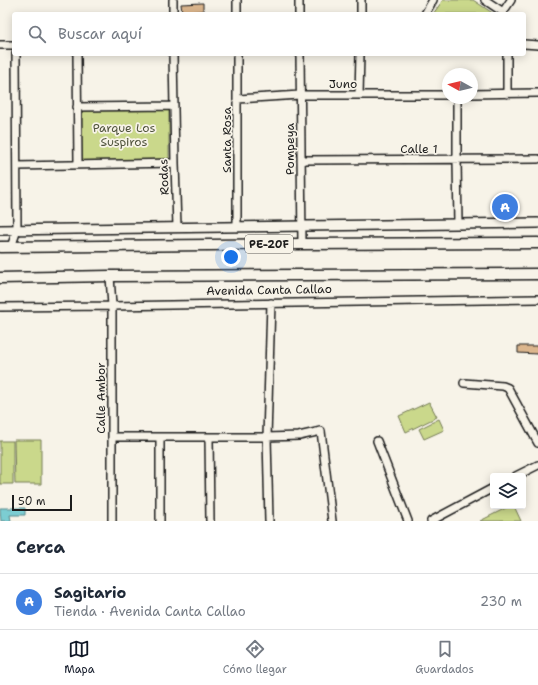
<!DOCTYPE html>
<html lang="es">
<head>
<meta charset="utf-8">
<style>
	body { margin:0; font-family:"Shantell Sans",sans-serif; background:#f2f2f3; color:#1f2937 }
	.controls { position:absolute; right:12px; bottom:12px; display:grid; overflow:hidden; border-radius:4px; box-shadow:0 2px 10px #0003 }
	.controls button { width:36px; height:36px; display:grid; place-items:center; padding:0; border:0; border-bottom:1px solid #e0e1e3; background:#fff; color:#1f2937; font:20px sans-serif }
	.compass { position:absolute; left:442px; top:68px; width:36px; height:36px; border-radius:50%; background:#fff; box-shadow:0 2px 10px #0003; rotate:278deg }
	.scale { position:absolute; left:12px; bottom:10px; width:60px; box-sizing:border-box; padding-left:4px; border:2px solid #1c1c1c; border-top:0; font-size:11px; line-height:14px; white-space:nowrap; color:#1c1c1c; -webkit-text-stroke:3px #f7f3e8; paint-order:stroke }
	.you { position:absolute; left:231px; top:257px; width:14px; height:14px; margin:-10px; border:3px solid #fff; border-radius:50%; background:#1a73e8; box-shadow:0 0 0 6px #1a73e833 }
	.badge { display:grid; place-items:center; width:26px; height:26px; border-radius:50%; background:#111827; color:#fff; font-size:13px; font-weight:700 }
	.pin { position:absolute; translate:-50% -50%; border:2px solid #fff; box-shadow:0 1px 4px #0006 }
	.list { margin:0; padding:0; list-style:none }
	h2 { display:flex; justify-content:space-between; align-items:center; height:52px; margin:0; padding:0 16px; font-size:17px }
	h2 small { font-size:13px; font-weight:400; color:#747a83 }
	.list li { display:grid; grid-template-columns:26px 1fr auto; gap:12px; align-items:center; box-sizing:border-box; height:56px; padding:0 16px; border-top:1px solid #e0e1e3 }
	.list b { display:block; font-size:15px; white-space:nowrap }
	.list p { margin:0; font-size:13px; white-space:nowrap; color:#747a83 }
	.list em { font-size:13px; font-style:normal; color:#747a83 }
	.icon { flex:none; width:22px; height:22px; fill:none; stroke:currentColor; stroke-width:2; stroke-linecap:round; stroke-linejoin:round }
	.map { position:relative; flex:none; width:538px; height:521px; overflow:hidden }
	.search { position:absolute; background:#fff; box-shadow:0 2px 10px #0003; left:12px; right:12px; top:12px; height:44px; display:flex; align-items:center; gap:10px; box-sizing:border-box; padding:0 14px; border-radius:4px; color:#747a83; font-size:15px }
	.sheet { height:108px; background:#fff }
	nav { display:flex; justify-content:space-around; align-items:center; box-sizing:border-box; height:56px; border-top:1px solid #e0e1e3; background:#fff; font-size:11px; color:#747a83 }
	nav a { display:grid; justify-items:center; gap:2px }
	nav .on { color:#111827 }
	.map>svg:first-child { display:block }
</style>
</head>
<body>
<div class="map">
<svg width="538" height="521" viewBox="0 0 538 521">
	<rect width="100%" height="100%" fill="#f7f3e8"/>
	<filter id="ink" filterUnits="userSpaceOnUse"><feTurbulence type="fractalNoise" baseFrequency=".025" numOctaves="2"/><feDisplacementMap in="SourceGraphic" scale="8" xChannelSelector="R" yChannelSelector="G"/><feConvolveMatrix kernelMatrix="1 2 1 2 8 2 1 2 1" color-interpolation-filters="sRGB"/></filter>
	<g filter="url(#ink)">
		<path fill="#cad88b" stroke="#737a54" d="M443,0H473L494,14H433Z
			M169,107V160L79,161V109Z
			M429,402L437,417L406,432L399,416Z
			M439,419L444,430L424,439L419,429Z
			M14,440H41V484H15Z
			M0,441H13V484H0Z
			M510,506H514L521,521H480Z"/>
		<path fill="#7bcdd2" stroke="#558689" d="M0,508H25V515H10L11,521H1Z"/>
		<path fill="#dcb68d" stroke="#1c1c1c" d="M203,3V11L182,12L181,4Z
			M501,196H508L509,217H501Z
			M518,346H538V354L518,353Z"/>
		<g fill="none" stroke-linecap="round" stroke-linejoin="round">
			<g stroke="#1c1c1c" stroke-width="10">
				<path id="street" d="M237,0V14
					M299,0V14
					M485,0L503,12
					M173,14V0
					M361,14V0
					M425,14L433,0
					M503,14V12L511,0
					M524,44L538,45
					M0,45H14
					M77,54L78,165
					M173,54L175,163L177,227
					M300,54L302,244
					M507,54V94
					M472,94L538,93
					M359,95L360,54
					M457,98V160L458,224
					M238,99L300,95H448
					M77,107L174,106
					M301,160L538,159
					M17,166L175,163
					M237,226V54
					M11,247L17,230L16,54
					M110,276L112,306V521
					M0,307L112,306L538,299
					M464,383L503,386L508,388L538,443
					M112,437H267L299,436L321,431L332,521
					M209,437L210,521
					M377,441L408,521
					M516,476L538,465
					M160,521V437
					M269,521L267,437L271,303
					M431,521L493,488"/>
			</g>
			<g stroke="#1c1c1c" stroke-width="12">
				<path id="secondary" d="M0,230L538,223"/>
			</g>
			<g stroke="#1c1c1c" stroke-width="13">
				<path id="primary" d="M0,247L302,244L538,243
					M0,278L110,276L538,274"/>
			</g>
			<use href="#street" stroke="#f7f3e8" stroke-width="7"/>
			<use href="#secondary" stroke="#f7f3e8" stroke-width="9"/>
			<use href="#primary" stroke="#f7f3e8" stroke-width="10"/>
		</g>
	</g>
	<g text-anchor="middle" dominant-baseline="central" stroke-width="3.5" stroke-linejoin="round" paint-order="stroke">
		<rect fill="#f7f3e8" stroke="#5e5c59" stroke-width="1" x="245" y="235" width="48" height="18" rx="3"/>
		<g font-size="11" font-weight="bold" fill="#1c1c1c">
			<text x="269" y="244">PE-20F</text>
		</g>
		<g font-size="12" fill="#1c1c1c" stroke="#f7f3e8">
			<text x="343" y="84">Juno</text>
			<text transform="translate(227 140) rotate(-90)">Santa Rosa</text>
			<text transform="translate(290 149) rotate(-90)">Pompeya</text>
			<text x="419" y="149">Calle 1</text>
			<text transform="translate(164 177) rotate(-92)">Rodas</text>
			<text transform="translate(269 290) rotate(-1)">Avenida Canta Callao</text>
			<text transform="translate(101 398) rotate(-90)">Calle Ambor</text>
		</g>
		<g font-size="12" fill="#50543d" stroke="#f7f3e8">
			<text x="124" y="128">Parque Los<tspan x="124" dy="14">Suspiros</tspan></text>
		</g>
	</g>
</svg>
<div class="controls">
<button><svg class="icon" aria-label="layers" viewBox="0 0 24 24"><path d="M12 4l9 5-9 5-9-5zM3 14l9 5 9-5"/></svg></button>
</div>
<svg class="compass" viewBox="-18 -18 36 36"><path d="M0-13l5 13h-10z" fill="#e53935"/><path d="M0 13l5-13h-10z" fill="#747a83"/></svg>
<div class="scale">50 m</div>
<div class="you"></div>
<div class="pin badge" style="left:505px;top:207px;background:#3f7fe0">A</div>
<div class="search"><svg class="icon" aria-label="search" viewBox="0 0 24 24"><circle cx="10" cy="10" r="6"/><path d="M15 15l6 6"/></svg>Buscar aquí</div>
</div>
<section class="sheet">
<h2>Cerca<small></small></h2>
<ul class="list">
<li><span class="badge" style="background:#3f7fe0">A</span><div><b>Sagitario</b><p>Tienda · Avenida Canta Callao</p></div><em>230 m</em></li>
</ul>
</section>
<nav>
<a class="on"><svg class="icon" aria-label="map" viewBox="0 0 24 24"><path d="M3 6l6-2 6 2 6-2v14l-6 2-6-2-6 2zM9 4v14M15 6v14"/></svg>Mapa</a>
<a><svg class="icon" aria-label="directions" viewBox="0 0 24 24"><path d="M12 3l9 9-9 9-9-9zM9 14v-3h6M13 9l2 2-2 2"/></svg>Cómo llegar</a>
<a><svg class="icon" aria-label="saved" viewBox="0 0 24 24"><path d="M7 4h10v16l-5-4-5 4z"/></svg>Guardados</a>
</nav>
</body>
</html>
